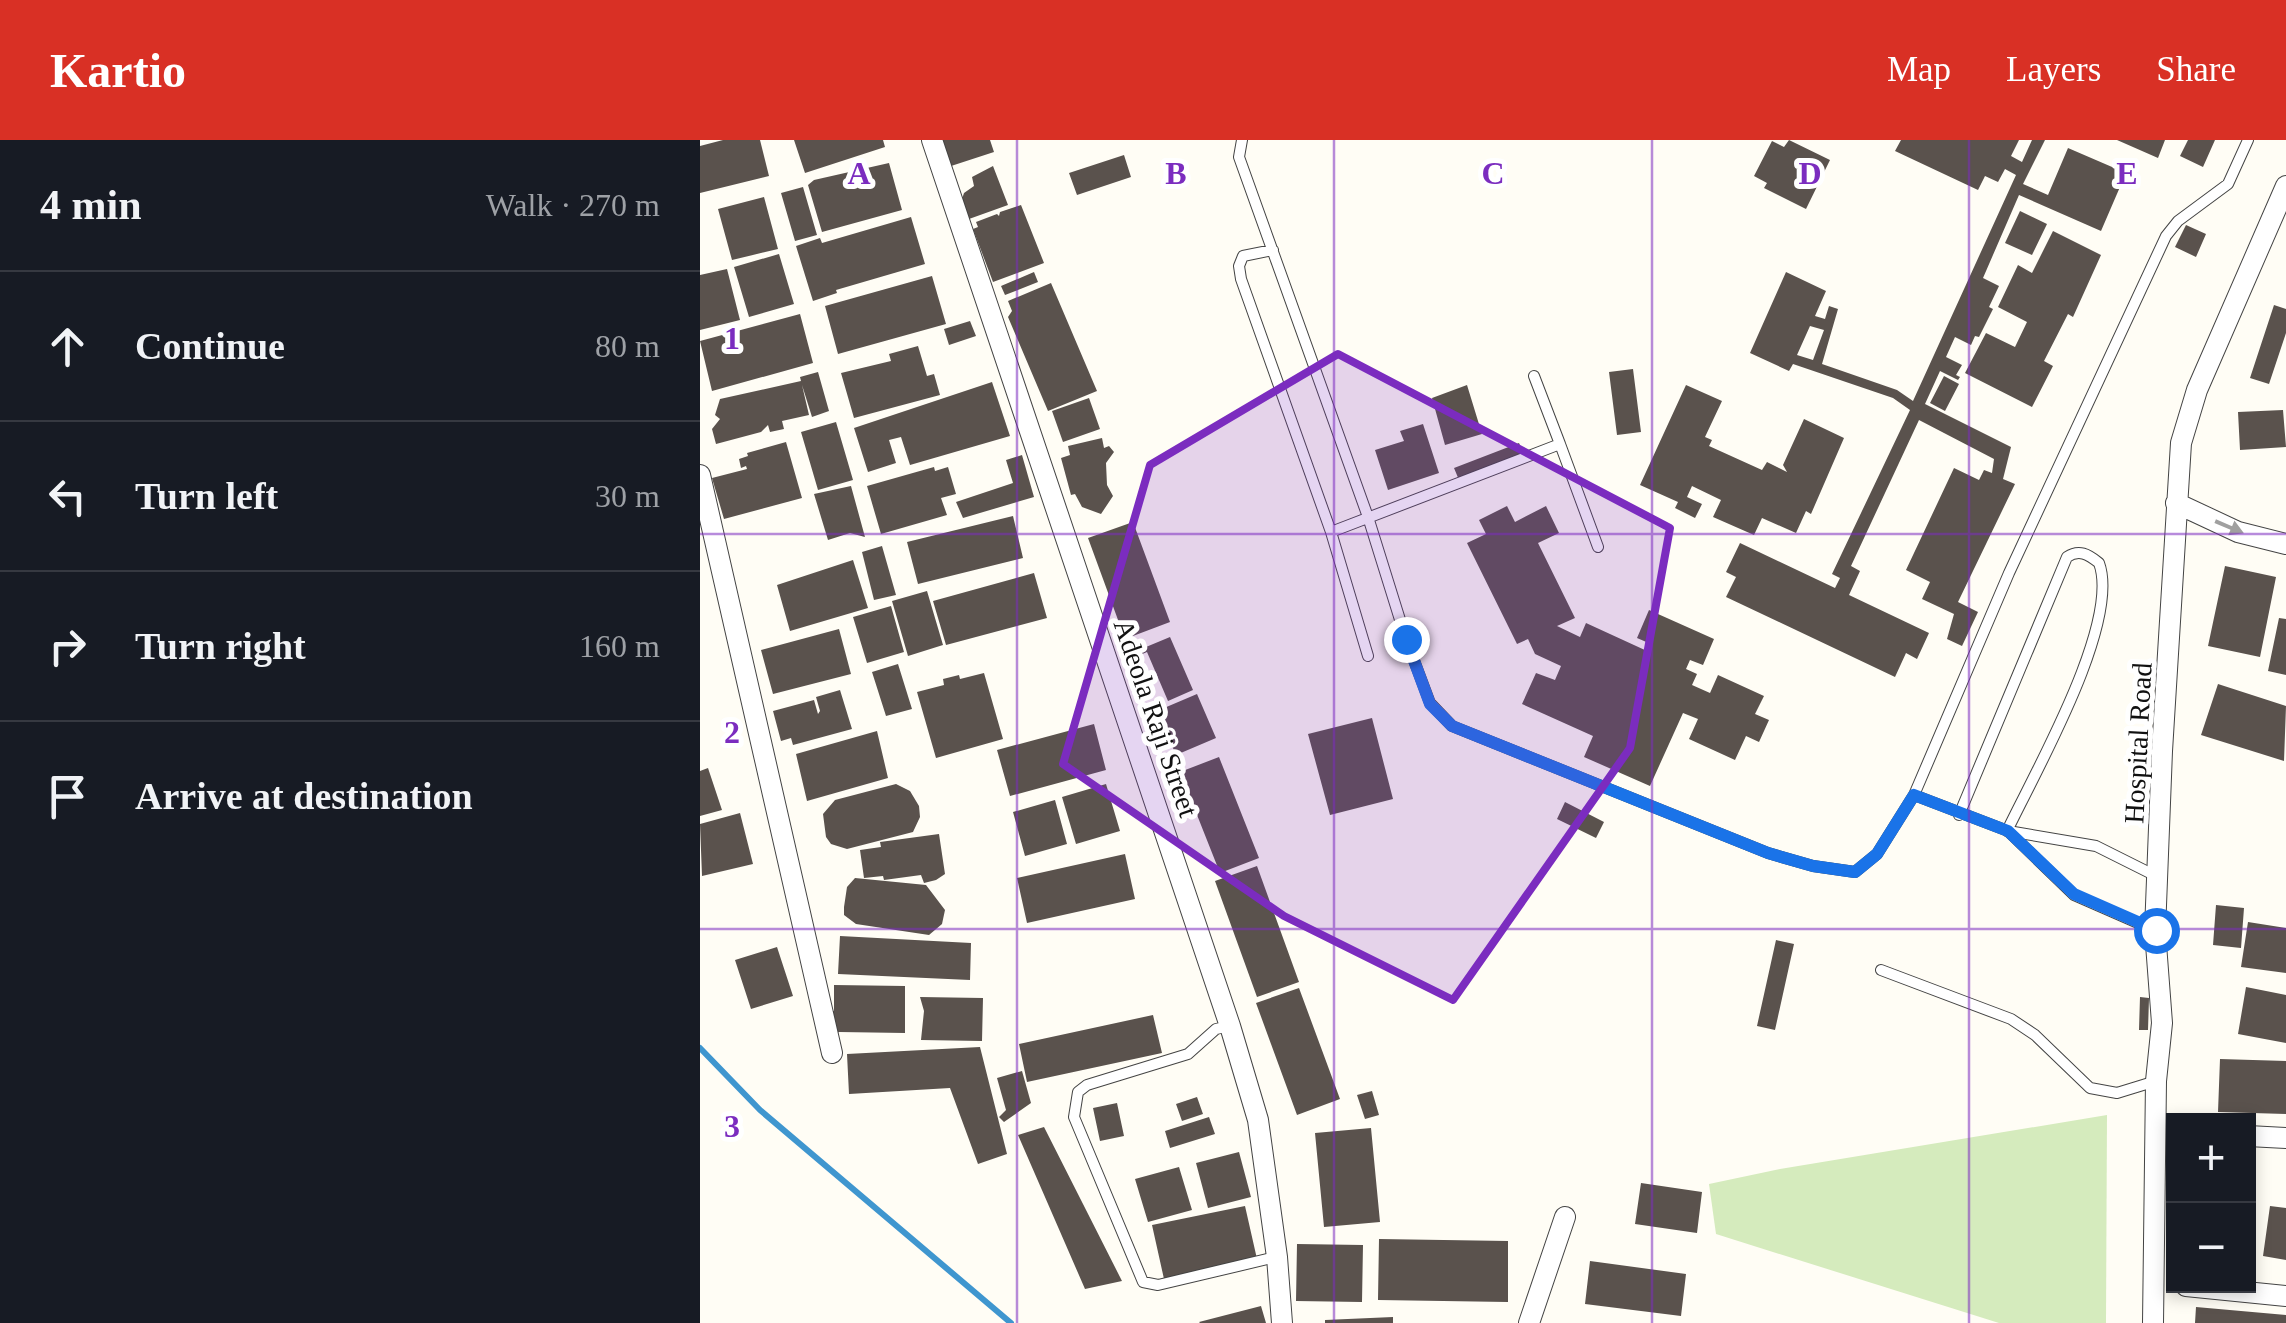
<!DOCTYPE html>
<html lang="en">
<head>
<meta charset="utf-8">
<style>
	body { margin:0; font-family:"Times New Roman",serif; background:#20242c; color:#f1f3f6 }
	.controls { position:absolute; right:30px; bottom:30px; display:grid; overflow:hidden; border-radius:0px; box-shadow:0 5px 15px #0003 }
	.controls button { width:90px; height:90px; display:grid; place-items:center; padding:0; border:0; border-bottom:2px solid #363941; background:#171b24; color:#f1f3f6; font:50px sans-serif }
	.stop { position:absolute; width:30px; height:30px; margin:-22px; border:8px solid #1a73e8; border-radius:50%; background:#fff }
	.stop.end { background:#1a73e8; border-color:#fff; box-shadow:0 2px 10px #0008 }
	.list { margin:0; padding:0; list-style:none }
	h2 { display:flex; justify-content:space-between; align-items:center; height:130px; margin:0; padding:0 40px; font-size:42px }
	h2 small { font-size:32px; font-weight:400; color:#9ea1a6 }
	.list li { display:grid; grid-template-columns:65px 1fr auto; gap:30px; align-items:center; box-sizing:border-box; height:150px; padding:0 40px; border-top:2px solid #363941 }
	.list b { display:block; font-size:38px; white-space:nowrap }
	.list em { font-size:32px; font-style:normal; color:#9ea1a6 }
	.icon { flex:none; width:55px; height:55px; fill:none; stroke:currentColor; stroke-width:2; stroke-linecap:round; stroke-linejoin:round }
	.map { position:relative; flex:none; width:1586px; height:1183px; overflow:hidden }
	header { display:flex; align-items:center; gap:60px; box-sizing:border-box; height:140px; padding:0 50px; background:#d93025; color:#fff }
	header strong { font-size:48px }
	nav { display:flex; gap:55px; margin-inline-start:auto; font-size:35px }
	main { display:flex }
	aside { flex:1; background:#171b24 }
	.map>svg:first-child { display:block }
</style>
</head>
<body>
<header>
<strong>Kartio</strong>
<nav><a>Map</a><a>Layers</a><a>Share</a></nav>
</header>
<main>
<aside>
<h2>4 min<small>Walk · 270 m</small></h2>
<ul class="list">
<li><svg class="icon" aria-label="ahead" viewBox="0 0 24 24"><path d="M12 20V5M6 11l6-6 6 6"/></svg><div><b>Continue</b></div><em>80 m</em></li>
<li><svg class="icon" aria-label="left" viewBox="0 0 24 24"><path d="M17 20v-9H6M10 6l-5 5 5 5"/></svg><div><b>Turn left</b></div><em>30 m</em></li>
<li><svg class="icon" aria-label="right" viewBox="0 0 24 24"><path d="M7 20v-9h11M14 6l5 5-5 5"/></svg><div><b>Turn right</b></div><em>160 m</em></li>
<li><svg class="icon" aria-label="arrive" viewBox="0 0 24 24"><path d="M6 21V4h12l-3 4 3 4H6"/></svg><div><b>Arrive at destination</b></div></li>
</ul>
</aside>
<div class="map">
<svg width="1586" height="1183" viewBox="0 0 1586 1183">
	<rect width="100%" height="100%" fill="#fffdf5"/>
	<path fill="#d5ebbd" d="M1407,975L1406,1183H1299L1016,1094L1009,1044L1080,1029Z"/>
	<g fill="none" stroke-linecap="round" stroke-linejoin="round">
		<path stroke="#3f96cf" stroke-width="6" d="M0,908L60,970L311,1183"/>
	</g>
	<path fill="#5a524d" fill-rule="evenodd" d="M23,0H60L69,36L0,53V6Z
		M94,0H183L185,7L105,33Z
		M239,0H290L294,12L248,27Z
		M1089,0L1130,20L1106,69L1064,48L1067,43L1054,36L1072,1L1084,7Z
		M1201,0H1319L1311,16L1322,22L1332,0H1345L1323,44L1348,55L1368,8L1426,33L1401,91L1319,55L1283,138L1299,146L1289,167L1293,169L1279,197L1275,196L1271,205L1255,197L1246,217L1262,225L1256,235L1260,237L1258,240L1240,231L1225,264L1311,307L1303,339L1315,344L1258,462L1278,472L1262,506L1247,499L1254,474L1222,459L1230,442L1206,430L1254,328L1279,340L1284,330L1292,333L1294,319L1219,280L1151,426L1160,431L1149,455L1229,493L1217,519L1206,513L1195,537L1026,457L1036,437L1026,432L1040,403L1135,448L1140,438L1132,434L1210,270L1193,258L1093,224L1089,231L1050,213L1086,132L1126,151L1115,176L1125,179L1129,166L1138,169L1122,224L1197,250L1213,261L1316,35L1305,29L1298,42L1285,36L1278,50L1195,11ZM1110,186L1124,190L1113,220L1097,215Z
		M1417,0H1465L1458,18Z
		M1488,0H1515L1503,27L1480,16Z
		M424,15L431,37L377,55L369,33Z
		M189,23L202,70L122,92L108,45L114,40Z
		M293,26L308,65L269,79L262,59L264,53L274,46L272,37Z
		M103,47L117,95L95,101L81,53Z
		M64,57L78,109L32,120L18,69Z
		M321,65L344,123L293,142L273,89L278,87L276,82L297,74L299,76L300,72Z
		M1320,71L1347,84L1332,115L1305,103Z
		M211,77L225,124L136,150L137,153L113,161L96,106L120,98L122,103Z
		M1486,85L1506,94L1496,117L1475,107Z
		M1353,91L1401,115L1373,177L1368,174L1344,221L1353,226L1332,267L1265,233L1286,193L1315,207L1327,182L1298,167L1318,125L1332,133Z
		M79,114L94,164L49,177L34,127Z
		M27,129L40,180L0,190V135Z
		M334,132L338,142L305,155L301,146Z
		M232,136L246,184L138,214L125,166Z
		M351,143L397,251L348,271L308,177L312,171L308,161Z
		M1574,165L1586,169V193L1569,244L1550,238Z
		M100,174L113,223L12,251L0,201Z
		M270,181L276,196L249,205L244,189Z
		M218,206L227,236L234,234L240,255L154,278L141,233L191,221L189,214Z
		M933,229L941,292L917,295L909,232Z
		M118,232L129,271L112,277L102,245L109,275L82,281L84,289L70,292L68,285L61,292L16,304L12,289L20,279L15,275L20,259L101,241L100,237Z
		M1244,236L1259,244L1245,271L1230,263Z
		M292,242L310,296L210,325L201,297L189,300L196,323L168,332L154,288Z
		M767,245L782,294L745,305L732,258Z
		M986,245L1022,261L1005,297L1012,300L1009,306L1062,330L1067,322L1087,332L1083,325L1104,279L1144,298L1111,374L1106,371L1096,393L1062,378L1054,395L1013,377L1021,360L992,346L987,357L1002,364L995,378L975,368L978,362L940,345Z
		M389,258L400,289L363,302L352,271Z
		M1583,270L1586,307L1540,310L1538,272Z
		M136,282L153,340L118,350L101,292Z
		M723,284L739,333L688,350L675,310L704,301L700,291Z
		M402,298L404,308L409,306L414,312L406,323L407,345L413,356L401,374L382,367L375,354L371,355L361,318L370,315L368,306Z
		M86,302L102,358L24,379L12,338L47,329L46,326L41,328L39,319L48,316L47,313Z
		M819,303L824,315L759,340L754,328Z
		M322,315L334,357L263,378L256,362L313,343L306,320Z
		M234,327L235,331L248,327L256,354L241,358L247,375L181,394L167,346Z
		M151,346L165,397L150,393L128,400L114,354Z
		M807,366L815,382L846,366L859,393L838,403L875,478L857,486L880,497L886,483L947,511L951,504L937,498L949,470L1014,499L1003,525L990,520L986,529L997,534L992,545L1010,553L1018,535L1064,556L1055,574L1069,580L1059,602L1046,596L1035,620L989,599L998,579L983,573L950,646L884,617L893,596L822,564L836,533L855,540L861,526L835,514L828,499L817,504L767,403L786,394L779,380Z
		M313,376L323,418L218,444L207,402Z
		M433,382L470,482L425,499L388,398Z
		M182,406L196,455L174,460L162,412Z
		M153,420L168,468L90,491L77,445Z
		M1525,426L1576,437L1560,517L1508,506Z
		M334,433L347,478L246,505L233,461Z
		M227,451L243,505L208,516L192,461Z
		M191,466L204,512L167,523L153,477Z
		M1579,478L1586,479V535L1568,531Z
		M139,489L151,534L73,554L61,510Z
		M470,497L493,550L468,561L447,512L426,521L421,510L443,501L446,507Z
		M198,524L212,569L186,576L172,532Z
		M284,533L303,599L236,618L217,552L244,545L243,539L259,535L260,539Z
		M1518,544L1586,566L1584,621L1501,595Z
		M140,550L152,589L93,605L91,598L81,601L73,571L114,560L118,574L120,571L116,557Z
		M497,554L516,598L476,615L457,571Z
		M672,578L693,659L630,675L608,594Z
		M394,584L406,630L310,656L297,610Z
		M177,591L188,638L107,661L96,614Z
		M519,617L559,718L520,733L480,632Z
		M8,628L22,670L0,676V631Z
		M196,644L210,651L219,666L220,677L213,692L147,709L131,704L126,697L123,674L135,660Z
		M406,644L420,691L376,704L362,657Z
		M355,660L367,704L325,716L313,672Z
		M865,662L904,682L896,698L857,679Z
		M40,673L53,724L2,736L0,684Z
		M239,694L245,734L236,740L224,743L221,735L184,740L183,736L164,738L160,710L181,707L180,702Z
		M425,714L435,759L327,783L317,738Z
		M557,726L599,842L557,857L515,741Z
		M155,738L226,745L245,770L242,784L229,795L156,784L144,775V767L147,747Z
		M1516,765L1544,768L1541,808L1513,805Z
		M1548,782L1586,788V833L1541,827Z
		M140,796L271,803L270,840L138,834Z
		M1076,800L1094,804L1075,890L1057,886Z
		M77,807L93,856L51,869L35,820Z
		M134,845L205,846V893L139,892L133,895L125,871H134Z
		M1546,847L1586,855V903L1538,894Z
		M599,848L640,959L597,975L556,863Z
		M220,857L283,858L282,901L221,900L224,871Z
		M1440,857L1449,858L1448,890H1439Z
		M453,875L462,913L327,942L319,904Z
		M280,907L307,1014L278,1024L250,948L149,954L147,914Z
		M1520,919L1586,921V974L1518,972Z
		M322,931L331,963L304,982L299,977L306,970L297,938Z
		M672,951L679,975L665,979L657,955Z
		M497,957L503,974L482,981L476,964Z
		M417,963L424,996L400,1001L393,968Z
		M509,977L515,994L470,1008L465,991Z
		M344,987L422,1141L385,1149L318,995Z
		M671,988L680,1082L624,1087L615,993Z
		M539,1012L551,1057L508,1068L496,1023Z
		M479,1027L492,1070L448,1082L435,1039Z
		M941,1043L1002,1052L997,1093L935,1084Z
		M545,1066L557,1119L464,1139L452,1085Z
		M1570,1066L1586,1068V1120L1563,1116Z
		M679,1099L808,1101V1162L678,1160Z
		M597,1104L663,1105L662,1162L596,1161Z
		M890,1121L986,1134L981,1176L885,1164Z
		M561,1166L566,1183H500L499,1182Z
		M1496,1167L1586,1175V1183H1495Z
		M693,1177V1183H625V1180Z"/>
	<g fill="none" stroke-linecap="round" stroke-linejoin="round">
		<g stroke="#444" stroke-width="12">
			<path id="service" d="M542,0L539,17L668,377L706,499L730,563L752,586L1068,713L1113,726L1155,732L1177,714L1214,655L1309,433L1466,96L1478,81L1528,44L1548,0
				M573,110L543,116L539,126L541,139L631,392L668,516
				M860,304L898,407
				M631,392L860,304L834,236
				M1214,655L1308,691L1396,706L1458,737
				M1259,675L1367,417C1379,409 1388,414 1399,423C1421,483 1334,634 1307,691
				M1309,692L1374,755L1454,790
				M1181,830L1311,879L1335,895L1390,948L1417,953L1456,941
				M530,886L516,889L488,914L387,945L378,952L374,977L443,1142L458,1145L576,1117"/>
		</g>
		<g stroke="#444" stroke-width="22">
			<path id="minor" d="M232,0L530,886L558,980L577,1117L582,1183
				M0,335L132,913
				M1476,363L1538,392L1586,404
				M1548,996L1586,998
				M1486,1146L1586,1156
				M829,1183L865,1077
				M1453,1183L1456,941L1462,883L1455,791L1462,611L1481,303L1497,250L1586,46"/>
		</g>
		<use href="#service" stroke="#fff" stroke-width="10"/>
		<use href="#minor" stroke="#fff" stroke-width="20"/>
	</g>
	<defs><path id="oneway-solid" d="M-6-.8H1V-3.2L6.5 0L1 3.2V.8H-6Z" transform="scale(2.5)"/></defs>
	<use fill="#a0a0a0" href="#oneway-solid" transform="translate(1529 387) rotate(23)"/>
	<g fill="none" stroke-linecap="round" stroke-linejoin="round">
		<path stroke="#1a73e8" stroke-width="12" d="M706,499L730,564L752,586L1068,713L1113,726L1155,732L1177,714L1214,655L1308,691L1374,754L1456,790"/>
	</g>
	<path fill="#7b2cbf" fill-opacity="0.2" stroke="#7b2cbf" stroke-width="8" stroke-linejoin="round" d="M638,214L970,388L930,608L753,860L584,776L363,624L450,325Z"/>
	<path fill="none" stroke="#7b2cbf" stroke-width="2.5" stroke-opacity="0.55" d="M317,0V1183M634,0V1183M952,0V1183M1269,0V1183M0,394H1586M0,789H1586"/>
	<g text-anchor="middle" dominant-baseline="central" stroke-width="10" stroke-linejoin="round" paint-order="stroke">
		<g font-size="28" fill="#111" stroke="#fff">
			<text transform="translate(456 578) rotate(71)">Adeola Raji Street</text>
			<text transform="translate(1438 603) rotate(-87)">Hospital Road</text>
		</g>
	</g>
	<g font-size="32" text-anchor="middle" font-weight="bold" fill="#7b2cbf" stroke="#fff" stroke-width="10" stroke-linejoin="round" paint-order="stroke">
		<text x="159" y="44">A</text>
		<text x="476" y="44">B</text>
		<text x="793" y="44">C</text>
		<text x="1110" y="44">D</text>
		<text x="1427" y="44">E</text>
		<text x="32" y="209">1</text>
		<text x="32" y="603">2</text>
		<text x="32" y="997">3</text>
	</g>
</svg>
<div class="controls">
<button>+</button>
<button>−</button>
</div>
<div class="stop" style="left:1456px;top:790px"></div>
<div class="stop end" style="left:706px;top:499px"></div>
</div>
</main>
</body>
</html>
